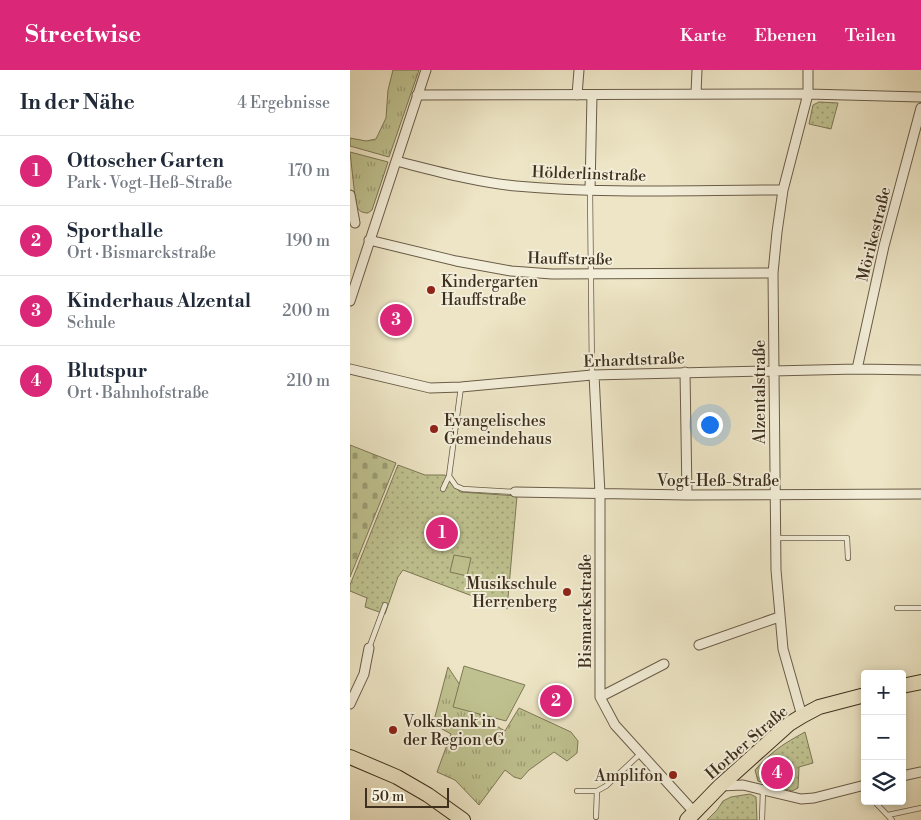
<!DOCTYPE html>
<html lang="de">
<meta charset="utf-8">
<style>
:root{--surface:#fff;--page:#f6f6f7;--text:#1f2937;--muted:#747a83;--line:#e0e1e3;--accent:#db2777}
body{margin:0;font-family:"Libre Bodoni",serif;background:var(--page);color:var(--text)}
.controls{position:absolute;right:15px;bottom:15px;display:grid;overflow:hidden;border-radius:5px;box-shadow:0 2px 8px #0003}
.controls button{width:45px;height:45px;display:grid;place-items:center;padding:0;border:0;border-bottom:1px solid var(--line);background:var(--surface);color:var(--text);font:25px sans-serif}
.scale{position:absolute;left:15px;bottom:12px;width:84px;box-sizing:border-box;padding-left:5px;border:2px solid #3e2f1e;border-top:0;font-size:14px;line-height:18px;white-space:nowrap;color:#3e2f1e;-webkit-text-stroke:4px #f3eed9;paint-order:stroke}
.you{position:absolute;left:359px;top:354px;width:18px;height:18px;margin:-12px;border:4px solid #fff;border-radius:50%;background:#1a73e8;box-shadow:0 0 0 8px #1a73e833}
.badge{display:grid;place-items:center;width:32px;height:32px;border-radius:50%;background:var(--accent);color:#fff;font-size:16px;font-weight:700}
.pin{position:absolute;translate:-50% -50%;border:2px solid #fff;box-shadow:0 1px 5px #0006}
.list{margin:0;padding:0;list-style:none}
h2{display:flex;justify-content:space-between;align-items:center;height:65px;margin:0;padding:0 20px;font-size:21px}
h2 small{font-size:16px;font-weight:400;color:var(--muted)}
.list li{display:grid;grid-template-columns:32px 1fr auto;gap:15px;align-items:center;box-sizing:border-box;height:70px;padding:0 20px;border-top:1px solid var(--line)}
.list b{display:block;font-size:19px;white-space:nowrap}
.list p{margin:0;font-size:16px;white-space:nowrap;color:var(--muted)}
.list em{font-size:16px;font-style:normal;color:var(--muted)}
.icon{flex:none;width:28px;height:28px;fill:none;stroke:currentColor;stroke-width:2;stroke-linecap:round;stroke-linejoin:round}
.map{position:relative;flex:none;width:571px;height:750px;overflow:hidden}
header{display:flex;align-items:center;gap:30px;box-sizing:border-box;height:70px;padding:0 25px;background:var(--accent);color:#fff}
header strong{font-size:24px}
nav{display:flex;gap:28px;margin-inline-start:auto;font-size:18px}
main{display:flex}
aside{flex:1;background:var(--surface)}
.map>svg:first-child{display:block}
.grass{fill:url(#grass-tufts);stroke:#7e7857}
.cemetery{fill:url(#cemetery-stones);stroke:#7e7857}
.park{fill:url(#park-dots);stroke:#7e7857}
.pitch{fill:#bfc290;stroke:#7e7857}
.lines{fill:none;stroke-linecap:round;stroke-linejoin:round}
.service-casing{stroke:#6a5c48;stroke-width:6}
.minor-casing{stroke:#6a5c48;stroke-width:11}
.primary-casing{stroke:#3e2f1e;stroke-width:16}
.service{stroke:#f3eed9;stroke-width:4.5}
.minor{stroke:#f3eed9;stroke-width:9}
.primary{stroke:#ede5c5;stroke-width:14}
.poi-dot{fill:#8f2418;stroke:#f3eed9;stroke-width:2}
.labels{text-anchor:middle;stroke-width:4;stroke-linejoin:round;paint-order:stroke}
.street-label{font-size:16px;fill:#3e2f1e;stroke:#f3eed9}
.poi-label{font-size:16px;fill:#3e2f1e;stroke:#f3eed9;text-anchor:start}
</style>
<header>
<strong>Streetwise</strong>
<nav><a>Karte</a><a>Ebenen</a><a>Teilen</a></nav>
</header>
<main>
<aside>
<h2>In der Nähe<small>4 Ergebnisse</small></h2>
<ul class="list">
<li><span class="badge">1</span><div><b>Ottoscher Garten</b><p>Park · Vogt-Heß-Straße</p></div><em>170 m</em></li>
<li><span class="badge">2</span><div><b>Sporthalle</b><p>Ort · Bismarckstraße</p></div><em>190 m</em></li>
<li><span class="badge">3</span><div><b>Kinderhaus Alzental</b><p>Schule</p></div><em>200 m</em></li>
<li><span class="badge">4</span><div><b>Blutspur</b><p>Ort · Bahnhofstraße</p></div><em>210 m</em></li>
</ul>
</aside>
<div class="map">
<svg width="571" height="750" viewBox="0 0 571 750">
<defs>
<pattern id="grass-tufts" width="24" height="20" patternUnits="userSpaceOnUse" patternTransform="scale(1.25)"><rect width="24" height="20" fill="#bfc290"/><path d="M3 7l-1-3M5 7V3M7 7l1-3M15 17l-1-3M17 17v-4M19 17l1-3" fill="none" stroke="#9d9e75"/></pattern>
<pattern id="cemetery-stones" width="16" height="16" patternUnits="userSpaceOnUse" patternTransform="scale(1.25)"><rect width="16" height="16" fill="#bfc290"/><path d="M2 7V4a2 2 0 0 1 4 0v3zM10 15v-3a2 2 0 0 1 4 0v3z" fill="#9d9e75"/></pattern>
<pattern id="park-dots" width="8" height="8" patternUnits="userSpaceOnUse" patternTransform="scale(1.25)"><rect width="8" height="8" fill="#bfc290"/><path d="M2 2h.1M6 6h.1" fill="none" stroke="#9d9e75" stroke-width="1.8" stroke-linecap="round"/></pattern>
</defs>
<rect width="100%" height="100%" fill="#ede5c5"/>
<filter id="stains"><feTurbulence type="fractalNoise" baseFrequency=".004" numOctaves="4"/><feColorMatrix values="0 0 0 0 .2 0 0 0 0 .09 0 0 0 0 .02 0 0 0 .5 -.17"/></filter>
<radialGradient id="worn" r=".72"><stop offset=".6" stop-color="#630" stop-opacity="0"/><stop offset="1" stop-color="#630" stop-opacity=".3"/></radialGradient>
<path class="grass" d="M43 0H69L39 87 0 76V68L16 71 26 69 36 48 38 20Z
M0 82 38 92 22 140 18 143C12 143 9 141 6 136Z
M98 597 131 647 155 661 169 638 221 662 228 671 227 683 217 691 204 682 179 700 171 709 164 707 155 700 129 735 105 710 87 702 101 664 83 654Z"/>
<path class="cemetery" d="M0 375 46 393 0 507Z"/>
<path class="park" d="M469 32 488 33 481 59 459 54 463 35Z
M48 395 75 405H95L110 422 167 426 157 539 53 500 48 507 35 544 15 537 17 528 0 521V515Z
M455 662 463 693 449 697 448 718 442 721 408 711 405 700C422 681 433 674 455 662Z
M400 724 406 727 407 750H357L367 740 373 731 381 727Z"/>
<path class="pitch" d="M104 485 121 488 117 506 100 502Z
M114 596 175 615 156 651 103 637Z"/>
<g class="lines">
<defs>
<path id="service" d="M240 120 242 305
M99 406 111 317
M93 419 99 406 106 416 113 419 165 422
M426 468H497L498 488
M547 538H571
M19 578 35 535
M227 721H247L256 716 290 684
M524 731 542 750
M538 745 571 738
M246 747 247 721
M412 750 413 720"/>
<path id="minor" d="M346 24 347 0
M67 25 458 24 571 27
M227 25 229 0
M46 91C86 101 125 112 166 116 254 124 344 120 433 120
M240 120 242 25
M0 125 5 153
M19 170 106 191 161 201 202 204 423 203
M0 231 76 0
M0 299 80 318 111 317 242 305 507 299 571 300
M507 299 534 176 571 38
M335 302 337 425
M244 305 250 424V627L265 655 345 743
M165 422 337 425 571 424
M349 575 429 547
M250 627 314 594
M0 634 14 604 19 578
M452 646 433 579 426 500 423 203 427 162 433 120 458 24V0
M552 706 571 702
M370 716 393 715 451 729 464 728 515 715"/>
<path id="primary" d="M552 616 571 612
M0 687 47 707 78 725 113 750
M337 750 370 716 439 654 452 646 469 637 515 625"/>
</defs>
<use href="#service" class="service-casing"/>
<use href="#minor" class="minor-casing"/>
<use href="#primary" class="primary-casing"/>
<use href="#service" class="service"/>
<use href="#minor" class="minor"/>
<use href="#primary" class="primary"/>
</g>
<g class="poi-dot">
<circle cx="81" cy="220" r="5"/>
<circle cx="84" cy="359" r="5"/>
<circle cx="217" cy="522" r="5"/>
<circle cx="43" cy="660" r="5"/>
<circle cx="323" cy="705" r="5"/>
</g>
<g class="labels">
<g class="street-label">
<text transform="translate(239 103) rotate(2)" y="6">Hölderlinstraße</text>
<text transform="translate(523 164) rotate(-76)" y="6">Mörikestraße</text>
<text transform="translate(220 188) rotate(1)" y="6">Hauffstraße</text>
<text transform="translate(284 289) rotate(-2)" y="6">Erhardtstraße</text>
<text transform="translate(409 322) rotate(-90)" y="6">Alzentalstraße</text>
<text x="368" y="416">Vogt-Heß-Straße</text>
<text transform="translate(235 541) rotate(-90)" y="6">Bismarckstraße</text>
<text transform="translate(396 672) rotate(-41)" y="6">Horber Straße</text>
</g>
<g class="poi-label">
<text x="91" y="217">Kindergarten<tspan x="91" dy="18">Hauffstraße</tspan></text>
<text x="94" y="356">Evangelisches<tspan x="94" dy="18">Gemeindehaus</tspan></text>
<text x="207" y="519" text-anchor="end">Musikschule<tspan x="207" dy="18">Herrenberg</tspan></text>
<text x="53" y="657">Volksbank in<tspan x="53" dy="18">der Region eG</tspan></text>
<text x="313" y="711" text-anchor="end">Amplifon</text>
</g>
</g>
<rect width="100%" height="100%" filter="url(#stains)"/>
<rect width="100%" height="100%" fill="url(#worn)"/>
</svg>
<div class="controls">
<button>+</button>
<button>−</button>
<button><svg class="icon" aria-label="layers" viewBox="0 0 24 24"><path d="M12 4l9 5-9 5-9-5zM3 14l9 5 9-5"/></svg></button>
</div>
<div class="scale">50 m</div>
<div class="you"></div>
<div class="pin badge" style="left:92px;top:463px">1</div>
<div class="pin badge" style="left:206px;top:631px">2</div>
<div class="pin badge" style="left:46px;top:250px">3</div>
<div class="pin badge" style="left:427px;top:703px">4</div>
</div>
</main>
